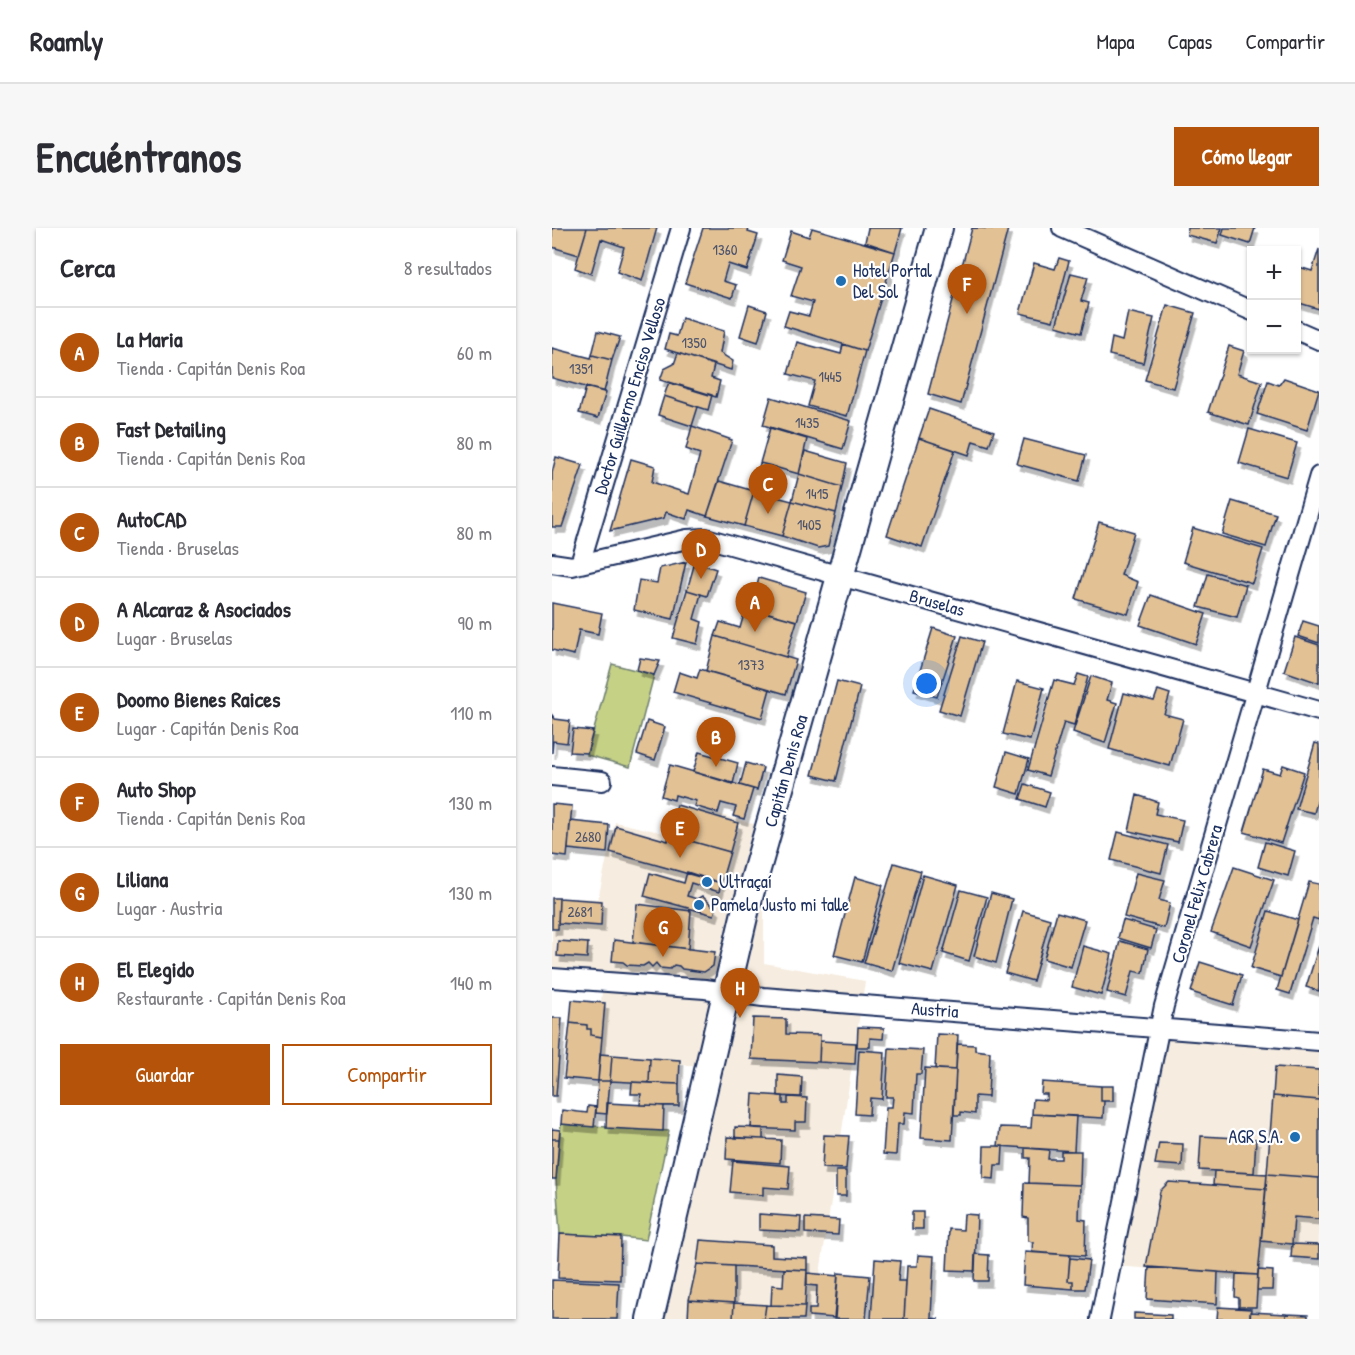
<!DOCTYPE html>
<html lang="es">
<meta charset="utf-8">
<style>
:root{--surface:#fff;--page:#f7f7f7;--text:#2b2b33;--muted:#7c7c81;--line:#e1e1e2;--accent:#b45309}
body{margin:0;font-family:"Patrick Hand",sans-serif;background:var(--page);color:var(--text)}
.controls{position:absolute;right:18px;top:18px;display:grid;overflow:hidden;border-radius:0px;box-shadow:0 2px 4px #0004}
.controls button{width:54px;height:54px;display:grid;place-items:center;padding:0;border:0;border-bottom:2px solid var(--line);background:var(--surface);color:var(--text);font:30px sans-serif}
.you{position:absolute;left:375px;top:456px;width:21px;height:21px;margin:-15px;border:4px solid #fff;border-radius:50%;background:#1a73e8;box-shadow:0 0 0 9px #1a73e833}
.badge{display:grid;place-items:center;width:39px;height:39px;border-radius:50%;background:var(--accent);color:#fff;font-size:20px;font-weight:700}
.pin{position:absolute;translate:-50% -50px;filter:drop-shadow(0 2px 3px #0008)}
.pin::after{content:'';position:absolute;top:32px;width:21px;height:18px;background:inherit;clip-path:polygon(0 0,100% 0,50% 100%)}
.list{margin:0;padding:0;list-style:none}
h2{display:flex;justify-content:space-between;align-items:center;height:78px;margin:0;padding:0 24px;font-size:26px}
h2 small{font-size:20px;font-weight:400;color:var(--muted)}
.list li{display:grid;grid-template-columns:39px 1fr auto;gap:18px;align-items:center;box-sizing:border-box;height:90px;padding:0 24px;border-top:2px solid var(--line)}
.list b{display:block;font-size:22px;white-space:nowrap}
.list p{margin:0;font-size:20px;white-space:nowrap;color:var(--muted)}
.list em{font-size:20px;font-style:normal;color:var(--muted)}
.actions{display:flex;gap:12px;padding:18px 24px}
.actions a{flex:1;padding:14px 0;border:2px solid var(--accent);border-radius:0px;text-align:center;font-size:21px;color:var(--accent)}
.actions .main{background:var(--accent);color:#fff}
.map{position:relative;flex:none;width:767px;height:1091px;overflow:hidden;border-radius:0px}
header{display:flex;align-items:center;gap:36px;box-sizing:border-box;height:84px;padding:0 30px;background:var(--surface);border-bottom:2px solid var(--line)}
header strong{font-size:28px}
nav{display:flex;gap:33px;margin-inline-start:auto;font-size:21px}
.intro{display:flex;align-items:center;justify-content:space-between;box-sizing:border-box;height:144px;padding:0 36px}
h1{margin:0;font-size:42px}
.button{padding:15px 27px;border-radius:0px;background:var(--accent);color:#fff;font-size:21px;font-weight:700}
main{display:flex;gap:36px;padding:0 36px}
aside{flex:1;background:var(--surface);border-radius:0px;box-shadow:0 2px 4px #0004}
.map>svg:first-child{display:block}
.built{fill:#f6ecdf}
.green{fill:#c5d185;stroke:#708072;stroke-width:1.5}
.building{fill:#e2c195;stroke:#1b2f5e;stroke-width:1.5;filter:url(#shadow)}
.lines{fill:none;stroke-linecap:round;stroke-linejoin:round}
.minor-casing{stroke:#1b2f5e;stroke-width:22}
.secondary-casing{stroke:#1b2f5e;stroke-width:30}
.minor{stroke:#fff;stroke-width:18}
.secondary{stroke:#fff;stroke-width:26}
.poi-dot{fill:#1f6fb2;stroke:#fff;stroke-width:2}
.labels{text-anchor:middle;stroke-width:4.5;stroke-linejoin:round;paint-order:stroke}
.number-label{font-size:15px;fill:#4d546c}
.poi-label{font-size:18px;fill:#1b2f5e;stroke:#fff;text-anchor:start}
.street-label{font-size:18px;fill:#1b2f5e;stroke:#fff}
</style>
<header>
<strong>Roamly</strong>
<nav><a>Mapa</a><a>Capas</a><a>Compartir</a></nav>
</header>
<div class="intro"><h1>Encuéntranos</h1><a class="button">Cómo llegar</a></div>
<main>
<aside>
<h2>Cerca<small>8 resultados</small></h2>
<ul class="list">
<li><span class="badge">A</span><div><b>La Maria</b><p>Tienda · Capitán Denis Roa</p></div><em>60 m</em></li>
<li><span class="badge">B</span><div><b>Fast Detailing</b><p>Tienda · Capitán Denis Roa</p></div><em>80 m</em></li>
<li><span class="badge">C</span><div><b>AutoCAD</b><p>Tienda · Bruselas</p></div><em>80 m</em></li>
<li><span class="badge">D</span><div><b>A Alcaraz &amp; Asociados</b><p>Lugar · Bruselas</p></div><em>90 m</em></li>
<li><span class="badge">E</span><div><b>Doomo Bienes Raices</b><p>Lugar · Capitán Denis Roa</p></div><em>110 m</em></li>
<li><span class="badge">F</span><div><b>Auto Shop</b><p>Tienda · Capitán Denis Roa</p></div><em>130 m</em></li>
<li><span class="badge">G</span><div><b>Liliana</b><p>Lugar · Austria</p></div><em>130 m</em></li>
<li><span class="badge">H</span><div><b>El Elegido</b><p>Restaurante · Capitán Denis Roa</p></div><em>140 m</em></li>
</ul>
<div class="actions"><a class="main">Guardar</a><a>Compartir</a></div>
</aside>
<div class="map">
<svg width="767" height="1091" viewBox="0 0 767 1091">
<defs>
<filter id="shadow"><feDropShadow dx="3.5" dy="6" stdDeviation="0" flood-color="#0004"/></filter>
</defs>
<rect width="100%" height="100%" fill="#fff"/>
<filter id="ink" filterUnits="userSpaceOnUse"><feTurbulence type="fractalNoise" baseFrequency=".0167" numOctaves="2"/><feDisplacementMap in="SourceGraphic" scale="12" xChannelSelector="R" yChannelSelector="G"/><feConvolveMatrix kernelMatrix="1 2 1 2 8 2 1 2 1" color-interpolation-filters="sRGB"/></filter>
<g filter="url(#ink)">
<path class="built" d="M148 581 212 599V735L313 753 261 1091H93L149 838 43 829 50 764 0 759V669L46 671 63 594 112 605Z
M612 807 767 820V1023L712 1019 708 1050 565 1038Z"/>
<path class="green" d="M60 436 102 447 78 539 35 527Z
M9 896 117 903 94 1012 69 1009 8 1006 4 951Z"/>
<path class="building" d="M0 0H35L27 27 0 19Z
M35 0H105L90 53 65 44 72 19 49 11 39 46 23 40Z
M151 0H197L196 4 206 7 195 42 176 36 171 53 184 57 180 70 133 55Z
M260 0 343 24 313 123 232 98 237 83 257 88 261 74 239 68 249 38 230 32 239 3 257 9Z
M316 0H350L343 24 313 14Z
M420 0 456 1 409 176 376 166Z
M636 0H670L665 15 635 7Z
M672 0H703L698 16 670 7Z
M767 21V81L744 74V38L760 43Z
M507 30 517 33 501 93 468 85 482 35 503 41Z
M519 45 536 49 529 73 537 75 529 105 504 98Z
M197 77 215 83 206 114 188 108Z
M615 77 643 85 621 160 593 152Z
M576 84 602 90 591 135 557 127 560 110 570 113Z
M130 90 172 103 168 125 181 133 179 142 113 121 117 106 125 108Z
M46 103 68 109 60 132 40 127Z
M245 114 289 126 291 116 313 123 295 188 256 178 263 153 236 146Z
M677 118 692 123 685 146 710 154 697 197 656 184Z
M0 120 39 130 40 127 60 132 52 164 0 150Z
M126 125 162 137 159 150 168 153 164 169 108 152 112 141 122 136Z
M732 150 767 162 755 202 705 186 716 153 727 157Z
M117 154 160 167 156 182 112 168Z
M34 159 54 164 46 190 27 185Z
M112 168 146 179 140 198 106 187Z
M219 169 299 193 291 221 211 197Z
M377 181 442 203 437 218 421 213 417 227 367 210Z
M140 198 180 212 155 288 137 282 134 291 114 284 112 290 58 303 79 231 103 238 100 254 137 266 148 226 134 221Z
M218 200 255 211 247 246 208 235Z
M697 201 745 215 735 249 687 235Z
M367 210 403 222 370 319 335 307Z
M472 211 534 227 527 253 465 236Z
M253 223 295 235 290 259 247 246Z
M4 229 31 237 10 299H0V245Z
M208 235 224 239 218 267 202 263Z
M247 246 290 259 284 285 240 273Z
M167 253 202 263 192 298 155 288Z
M202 263 240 273 230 308 192 298Z
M240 273 284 285 276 318 266 320 230 308Z
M680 273 724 286 714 319 670 306Z
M547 294 582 304 569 347 586 354 576 386 524 371Z
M641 300 711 321 700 355 631 334Z
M134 334 121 391 82 382 87 352 105 355 108 340Z
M143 334 164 341 155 368 135 362Z
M656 346 694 357 685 389 646 379Z
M207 350 254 364 245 393 199 380Z
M135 362 149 366 142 391 150 394 145 416 121 410Z
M599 367 654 386 644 416 588 397Z
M0 375 50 385 46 406 27 402 22 427 0 422Z
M194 379 245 393 234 429 163 408 168 394 188 400Z
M751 393 767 398V415L746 408Z
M381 400 405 408 385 469 362 462Z
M163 408 244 432 234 466 154 443Z
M410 408 430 414 408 488 387 482Z
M743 409 767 417V455L732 443Z
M88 430 108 433 102 447 85 442Z
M148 441 218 461 210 490 121 464 127 444 145 450Z
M526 446 536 449 522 497 512 494 496 548 476 542 502 452 522 457Z
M539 448 560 455 555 472 565 475 553 515 521 504Z
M285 453 308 459 284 553 260 547Z
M465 453 492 460 478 512 451 506Z
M606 462 618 466 612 486 631 491 618 538 557 521 572 465 602 473Z
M0 487 3 491 18 493 15 515 1 513 0 525Z
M95 493 113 499 103 532 85 526Z
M21 501 41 503 35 525 18 524Z
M763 515 767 516V567L762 585 744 581Z
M147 524 186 535 181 556 141 544Z
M454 524 477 531 467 566 444 559Z
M194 535 211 540 205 562 188 557Z
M118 537 201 561 192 591 181 588 184 579 169 575 166 585 142 578 144 573 123 567 122 572 109 568Z
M731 537 752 544 729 615 692 604 711 541 728 546Z
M473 556 498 564 493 579 468 571Z
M585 567 606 574 603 586 631 592 626 614 577 603Z
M0 576 20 578 15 629 0 627Z
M125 577 186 595 178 624 117 607Z
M18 593 57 597 55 625 16 621Z
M64 598 116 613 117 607 178 624 169 655 58 624Z
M566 604 616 617 609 645 559 632Z
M713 614 743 623 736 648 706 639Z
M342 635 369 643 340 743 312 735Z
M682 639 722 652 699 718 659 704Z
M135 644 169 655 167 664 139 655 135 668 145 671 150 668 164 681 162 687 92 668 98 645 132 655Z
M584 645 613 652 607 672 618 675 612 700 572 689Z
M371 647 406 657 381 744 347 735Z
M303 649 331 657 310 734 282 727Z
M757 654 767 656V692L761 690 738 766 725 762Z
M409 662 435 669 417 733 391 725Z
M439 665 460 671 444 735 422 728Z
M0 670H7L6 701H0Z
M7 670 50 673 49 698 6 695Z
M85 676 139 683 136 721 81 714Z
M471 683 498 691 481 753 453 745Z
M716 683 746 692 729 749 699 740Z
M505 684 533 692 519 739 492 731Z
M571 692 604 702 599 720 566 710Z
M62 712 163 724 161 738 152 744 130 741 127 738 122 737 118 741 108 740 104 735 100 739 96 735 91 738 75 737 71 734 60 733Z
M6 713 36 715 35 730 5 728Z
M568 713 596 721 591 745 581 743 574 769 555 764Z
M531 718 560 726 549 767 520 759Z
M767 718V763L754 759Z
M648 734 690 747 681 777 639 764Z
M20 772 53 775 50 809 39 807V801H35V797L18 795Z
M0 790H10L4 868H0Z
M201 790 234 791V806L268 807 267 834 199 831Z
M18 795 35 797V801H39V807L50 809 46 853 12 850Z
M306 799 332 800 331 811 318 810V819H305Z
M385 806 406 807 404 842 383 841Z
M268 813 304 815 303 836 267 834Z
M405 816 423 817V822L438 824 436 869 423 868V886L409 884V887H402Z
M337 820 371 822 369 846H364L362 885 353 884 352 896H346L344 927 331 926 334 879H340L341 869H334Z
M307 822 333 824 330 871 318 870 317 887 303 886Z
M48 826 60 827 58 853H46Z
M60 827 98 830 97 855 58 853Z
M98 830 128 832 127 856 97 855Z
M723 839 767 842V872L721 868Z
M373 840 404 842 400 912 369 910Z
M226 847 250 849 249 869 226 868Z
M46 853H58L55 886 44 885Z
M80 854 127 856V878L88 877 89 866H79Z
M490 854 549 858V873H552L551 890 480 886 481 871 495 872V866H489Z
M549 858H561V873H549Z
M201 866 231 868V876H236V869L255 870 254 894H243V902L199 900Z
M721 868 767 872V950L715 946Z
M55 875 112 878 111 903 54 900Z
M36 878 44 879 42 899 9 896 10 882 35 885Z
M480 886 524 888 522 923 446 918 448 899 479 900Z
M183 899 211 900V911L183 910Z
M0 901 8 902 7 911H0Z
M272 907 297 908 294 941 270 940Z
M649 908 704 911 702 945 647 942Z
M175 909 229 912 228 935 174 931Z
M0 911H7L4 951H0Z
M607 915 631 916 630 938 603 936Z
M432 918H451L450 937H443L442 951 431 950Z
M473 920 497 922 496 931H509V923H529L528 957 477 955 478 930H473Z
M181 933 238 938 236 961 211 959V967L178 964Z
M284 943H294V968H284Z
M662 943 715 946 714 961 661 957Z
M715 946 767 950V991L742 989 740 1016 709 1013Z
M617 954 714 961 706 1047 594 1039 608 963Z
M472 955 528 957 527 991 534 992 533 1028 480 1024 481 1014 476 1013V990L471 989Z
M360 984H371V1001H360Z
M207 986 249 989 248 1004 207 1002Z
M412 986 425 987 423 1043 395 1042 397 1001 411 1002Z
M253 990 287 992 286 1007 253 1005Z
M8 1006 69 1009 68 1052 6 1050Z
M148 1012 220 1017V1028L255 1030V1042L145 1036Z
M740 1016 767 1017V1031L739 1029Z
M473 1024 518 1027 516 1053H521V1061L471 1057Z
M423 1026 437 1027 436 1053H422Z
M366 1027 382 1028 379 1090 387 1091H352L355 1038H365Z
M518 1030 537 1032 533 1061H521V1053H516Z
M323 1031 348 1033 346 1053H354L352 1091H319Z
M145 1036 182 1038V1075L137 1072Z
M597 1039 666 1044 665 1076 595 1071Z
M232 1041 255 1042 253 1078 219 1077 220 1057 231 1058Z
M706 1042 721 1043 720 1062H705Z
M255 1045 286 1048 283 1090 257 1088V1081H264L265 1058 255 1057Z
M286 1045 318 1048 314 1091H282Z
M684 1046 706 1047 704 1079H687V1070L683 1069Z
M0 1052 67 1055 65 1091H0Z
M137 1072 182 1075 181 1091H136Z
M182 1075 214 1077 212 1091H181Z
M214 1077 253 1078 252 1091H212Z
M666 1079 699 1081 698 1091H665Z
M698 1084 734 1086V1091H698Z
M582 1085 619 1087V1091H582Z
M734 1086 756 1087V1091H734Z"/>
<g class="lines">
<defs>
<path id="minor" d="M510 0 700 83
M744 102 767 112
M0 335 20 338 28 336 135 311 154 310 767 483
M28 336 129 0
M0 548 50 553
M0 750 153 761 211 769 767 813
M548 1091 612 778 767 248"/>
<path id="secondary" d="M98 1091 194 680 387 0"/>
</defs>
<use href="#minor" class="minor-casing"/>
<use href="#secondary" class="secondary-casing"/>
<use href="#minor" class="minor"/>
<use href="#secondary" class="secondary"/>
</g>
</g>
<g class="poi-dot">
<circle cx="289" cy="53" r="6"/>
<circle cx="155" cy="654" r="6"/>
<circle cx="147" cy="677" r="6"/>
<circle cx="743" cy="909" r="6"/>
</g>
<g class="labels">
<g class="number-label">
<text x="173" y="27">1360</text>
<text x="142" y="120">1350</text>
<text x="29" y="146">1351</text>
<text x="278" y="154">1445</text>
<text x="255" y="200">1435</text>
<text x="265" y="271">1415</text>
<text x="257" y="302">1405</text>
<text x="199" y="442">1373</text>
<text x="36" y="614">2680</text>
<text x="28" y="689">2681</text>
</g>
<g class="poi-label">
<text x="301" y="49">Hotel Portal<tspan x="301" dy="21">Del Sol</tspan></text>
<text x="167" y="660">Ultraçaí</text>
<text x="159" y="683">Pamela Justo mi talle</text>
<text x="731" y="915" text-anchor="end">AGR S.A.</text>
</g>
<g class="street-label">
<text transform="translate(78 168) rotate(-73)" y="6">Doctor Guillermo Enciso Velloso</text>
<text transform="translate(385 375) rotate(16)" y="6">Bruselas</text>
<text transform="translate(234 543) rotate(-74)" y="6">Capitán Denis Roa</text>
<text transform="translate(645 666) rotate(-74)" y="6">Coronel Felix Cabrera</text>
<text transform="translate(383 782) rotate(4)" y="6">Austria</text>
</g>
</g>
</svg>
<div class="controls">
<button>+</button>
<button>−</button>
</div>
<div class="you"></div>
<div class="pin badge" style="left:203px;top:404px">A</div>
<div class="pin badge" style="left:164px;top:539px">B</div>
<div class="pin badge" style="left:216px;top:286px">C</div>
<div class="pin badge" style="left:149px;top:351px">D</div>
<div class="pin badge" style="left:128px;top:630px">E</div>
<div class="pin badge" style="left:415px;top:86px">F</div>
<div class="pin badge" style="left:111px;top:729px">G</div>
<div class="pin badge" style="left:188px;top:790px">H</div>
</div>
</main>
